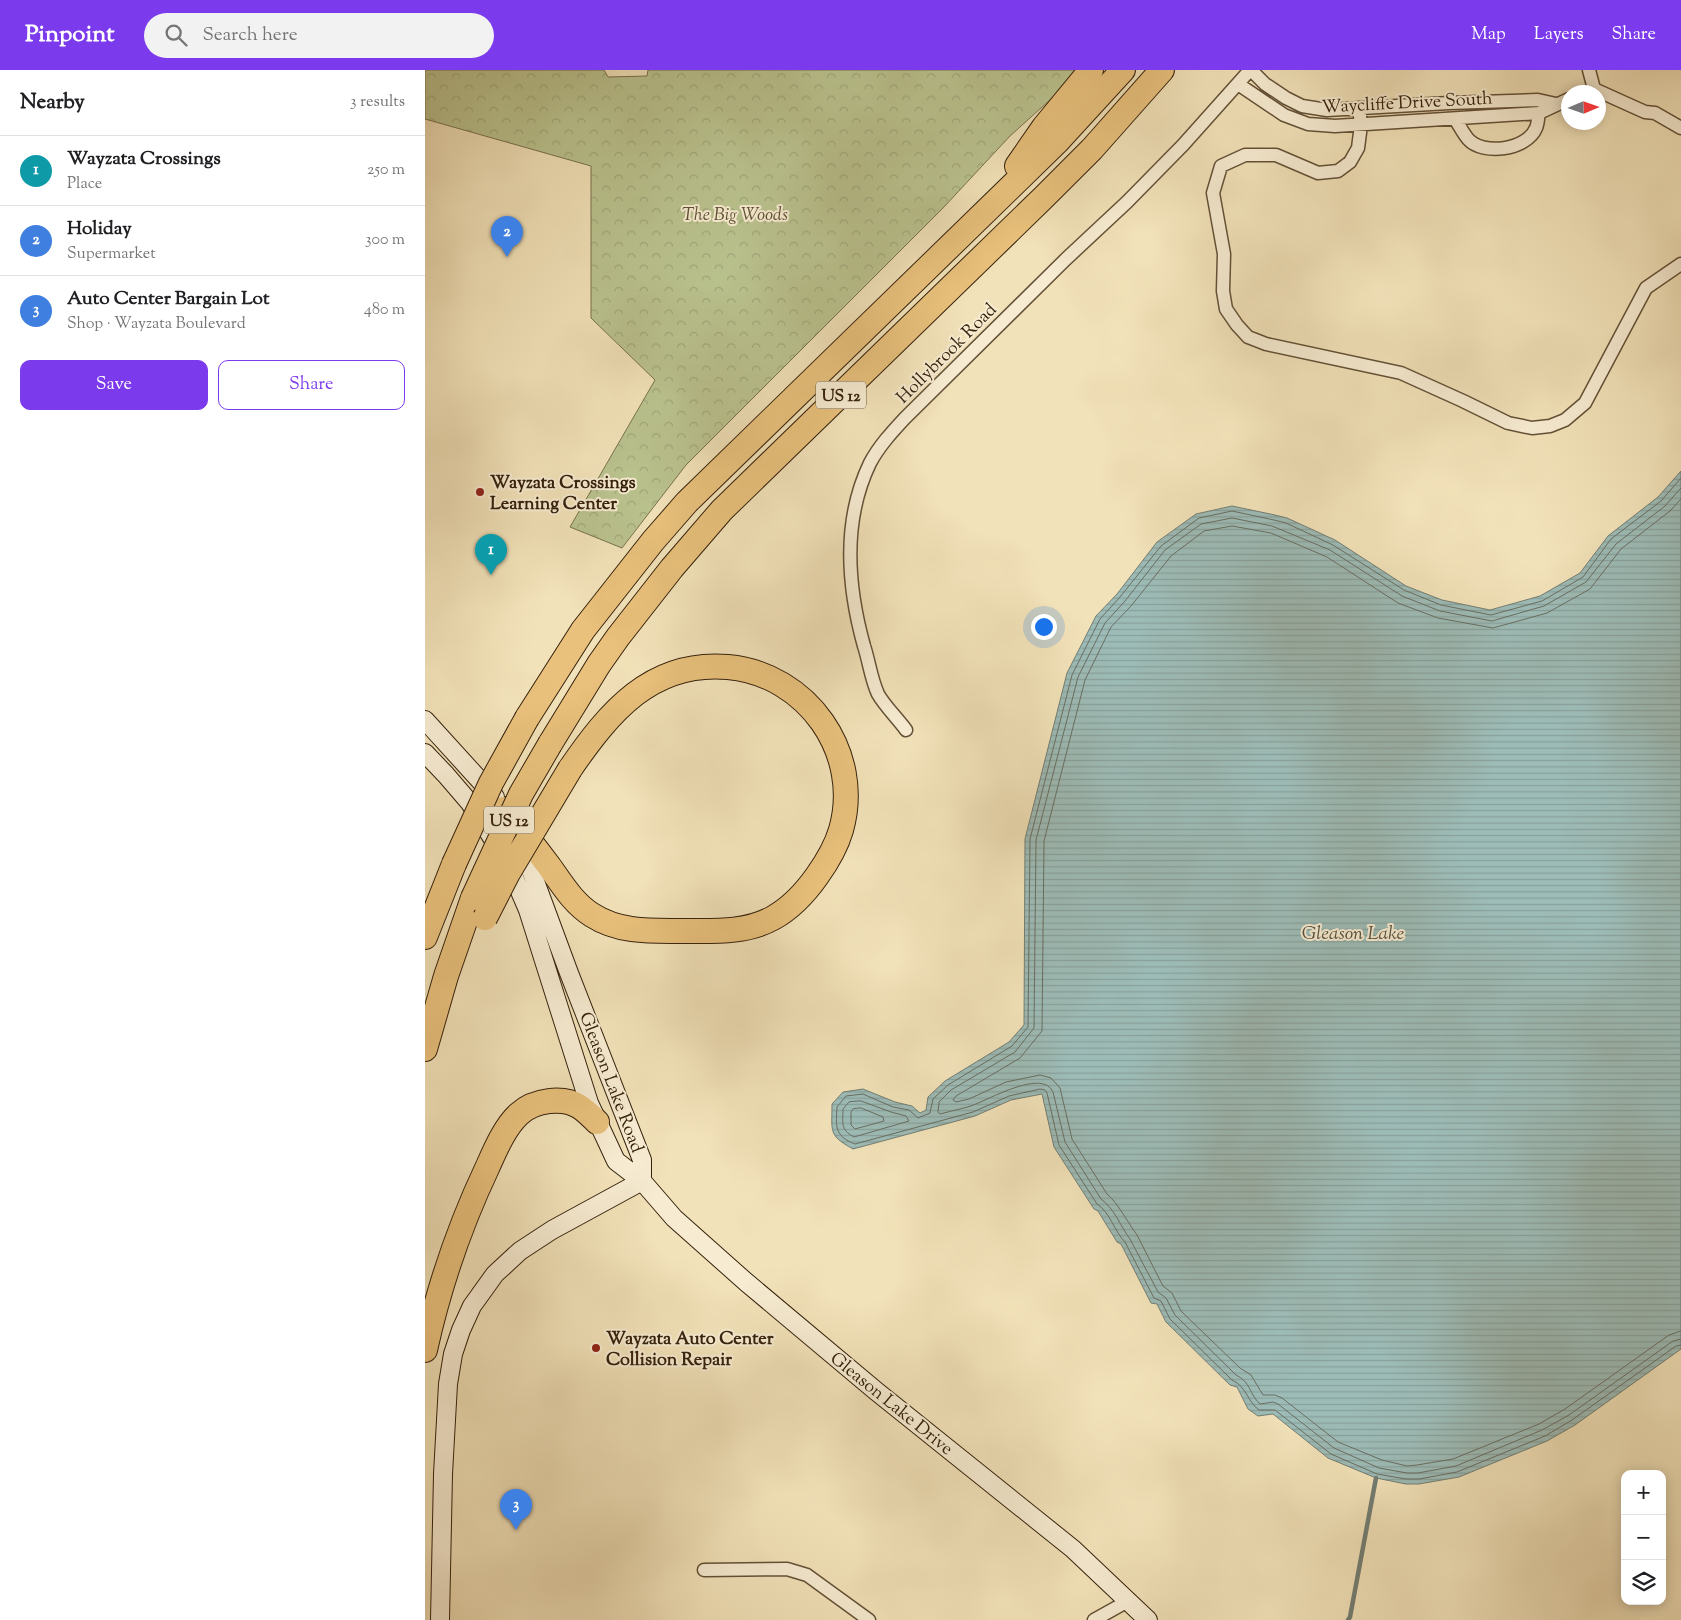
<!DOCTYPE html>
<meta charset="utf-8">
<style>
:root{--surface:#fff;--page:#f2f2f2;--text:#202124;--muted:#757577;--line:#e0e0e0;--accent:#7c3aed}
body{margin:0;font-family:"Sorts Mill Goudy",serif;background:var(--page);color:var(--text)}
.controls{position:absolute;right:15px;bottom:15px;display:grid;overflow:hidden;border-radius:10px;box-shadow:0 2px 12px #0003}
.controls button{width:45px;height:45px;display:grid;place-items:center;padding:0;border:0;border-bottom:1px solid var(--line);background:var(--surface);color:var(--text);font:25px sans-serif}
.compass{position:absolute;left:1136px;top:15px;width:45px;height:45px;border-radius:50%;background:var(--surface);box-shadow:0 2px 12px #0003;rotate:88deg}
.you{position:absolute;left:618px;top:556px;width:18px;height:18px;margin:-12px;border:4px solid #fff;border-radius:50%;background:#1a73e8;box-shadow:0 0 0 8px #1a73e833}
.badge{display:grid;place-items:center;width:32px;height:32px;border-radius:50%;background:var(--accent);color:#fff;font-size:16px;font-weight:700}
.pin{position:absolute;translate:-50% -41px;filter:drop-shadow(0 1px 2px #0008)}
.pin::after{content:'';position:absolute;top:26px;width:18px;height:15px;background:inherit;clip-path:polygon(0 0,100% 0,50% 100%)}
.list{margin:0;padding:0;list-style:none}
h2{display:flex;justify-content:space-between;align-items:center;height:65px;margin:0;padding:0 20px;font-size:21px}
h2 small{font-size:16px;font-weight:400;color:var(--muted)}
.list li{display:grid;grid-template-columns:32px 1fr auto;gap:15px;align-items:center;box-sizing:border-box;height:70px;padding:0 20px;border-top:1px solid var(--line)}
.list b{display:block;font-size:19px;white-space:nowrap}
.list p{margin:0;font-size:16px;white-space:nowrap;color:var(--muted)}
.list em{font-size:16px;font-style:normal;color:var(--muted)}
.actions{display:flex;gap:10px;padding:15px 20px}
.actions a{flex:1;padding:11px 0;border:1px solid var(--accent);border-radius:10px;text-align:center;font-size:18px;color:var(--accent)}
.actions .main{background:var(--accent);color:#fff}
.icon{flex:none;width:28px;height:28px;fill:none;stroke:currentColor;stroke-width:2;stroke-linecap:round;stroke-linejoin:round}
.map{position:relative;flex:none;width:1256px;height:1550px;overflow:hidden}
header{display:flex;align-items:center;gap:30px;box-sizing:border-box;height:70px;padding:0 25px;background:var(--accent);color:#fff}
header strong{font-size:24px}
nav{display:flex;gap:28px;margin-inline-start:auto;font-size:18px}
.search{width:350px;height:45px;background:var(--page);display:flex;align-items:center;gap:12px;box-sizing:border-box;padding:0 18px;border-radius:28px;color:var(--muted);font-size:19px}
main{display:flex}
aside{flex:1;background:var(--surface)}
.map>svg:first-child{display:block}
.forest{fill:url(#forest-crowns);stroke:#78724e}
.water{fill:url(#water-rules);stroke:#737e73}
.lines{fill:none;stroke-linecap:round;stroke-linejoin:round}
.shore{stroke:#696e62;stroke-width:1}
.stream{stroke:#737e73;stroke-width:4.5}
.street-casing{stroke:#645137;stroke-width:15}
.secondary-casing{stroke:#35210c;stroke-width:20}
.highway-casing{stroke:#35210c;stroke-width:26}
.street{stroke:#f7ecd2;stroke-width:12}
.secondary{stroke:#f7ecd2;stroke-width:18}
.highway{stroke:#e9c17c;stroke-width:24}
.highway-bridge-casing{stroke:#35210c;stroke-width:26;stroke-linecap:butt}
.highway-bridge{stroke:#e9c17c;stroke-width:24}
.poi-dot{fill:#8f2418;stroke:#f7ecd2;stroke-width:2}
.labels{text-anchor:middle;stroke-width:4;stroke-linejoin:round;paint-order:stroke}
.shield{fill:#f7ecd2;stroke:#6f5e47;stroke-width:1}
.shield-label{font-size:16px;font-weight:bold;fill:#35210c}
.street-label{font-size:18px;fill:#35210c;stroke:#f7ecd2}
.park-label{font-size:18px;font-style:italic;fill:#5d5233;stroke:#f7ecd2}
.poi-label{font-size:18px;font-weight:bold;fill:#35210c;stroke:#f7ecd2;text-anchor:start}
.water-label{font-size:19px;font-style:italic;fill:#54503f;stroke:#f7ecd2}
</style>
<header>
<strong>Pinpoint</strong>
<div class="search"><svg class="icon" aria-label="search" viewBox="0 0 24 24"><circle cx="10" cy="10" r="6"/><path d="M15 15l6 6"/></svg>Search here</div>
<nav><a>Map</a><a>Layers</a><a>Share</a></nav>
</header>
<main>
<aside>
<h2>Nearby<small>3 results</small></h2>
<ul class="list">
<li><span class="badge" style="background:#0f9aa8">1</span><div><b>Wayzata Crossings</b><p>Place</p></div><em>250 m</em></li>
<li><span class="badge" style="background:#3f7fe0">2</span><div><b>Holiday</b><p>Supermarket</p></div><em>300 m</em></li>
<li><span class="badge" style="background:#3f7fe0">3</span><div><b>Auto Center Bargain Lot</b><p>Shop · Wayzata Boulevard</p></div><em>480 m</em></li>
</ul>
<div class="actions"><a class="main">Save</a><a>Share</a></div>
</aside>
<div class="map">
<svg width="1256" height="1550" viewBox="0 0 1256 1550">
<defs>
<pattern id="forest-crowns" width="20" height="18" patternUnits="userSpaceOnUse" patternTransform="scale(1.25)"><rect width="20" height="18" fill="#bac38f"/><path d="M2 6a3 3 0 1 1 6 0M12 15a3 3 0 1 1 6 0" fill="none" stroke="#a0a77a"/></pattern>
<pattern id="water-rules" width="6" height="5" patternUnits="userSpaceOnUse" patternTransform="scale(1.25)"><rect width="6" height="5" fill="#9dbcb7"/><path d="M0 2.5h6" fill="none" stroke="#88a19c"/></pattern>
</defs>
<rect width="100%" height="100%" fill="#f2e2b9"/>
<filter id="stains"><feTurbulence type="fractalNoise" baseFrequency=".004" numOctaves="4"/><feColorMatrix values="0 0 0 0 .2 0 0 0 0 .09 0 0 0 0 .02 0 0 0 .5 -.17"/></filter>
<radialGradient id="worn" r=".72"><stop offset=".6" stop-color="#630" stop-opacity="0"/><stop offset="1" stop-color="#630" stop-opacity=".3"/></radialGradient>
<path class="forest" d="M0 0H179L183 7 222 6 223 0H654L636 20 585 66 518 138 261 395 197 478 145 457 230 310 166 248V96L0 49Z"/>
<path class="water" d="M1256 401V1279L1150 1355 1122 1371 1034 1407 994 1414H981L951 1408 903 1388 848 1344 833 1346 823 1339 812 1317 805 1315 741 1252 732 1234 726 1233 696 1174 692 1172 673 1141 669 1139 629 1077 617 1024 586 1030 550 1046 428 1079C403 1065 407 1062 407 1034L418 1022 438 1019 470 1032 487 1036 495 1043 501 1040 503 1027 520 1011 584 972 599 955 600 769 642 603 671 546 692 524 732 472 771 444 807 436 850 445 862 448 910 470 981 516 1017 530 1065 540 1115 526 1155 503 1183 466 1233 427Z"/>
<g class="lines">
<path class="shore" d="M1256 408 1236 431 1186 469 1158 507 1117 531 1066 545 1016 535 979 520 908 475 861 453 849 450 807 441 774 448 736 476 695 527 675 549 647 605 605 769 603 957 587 976 523 1015 508 1029 505 1043 493 1048 484 1040 468 1037 438 1024 421 1026 412 1037C411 1056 409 1066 430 1074L548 1042 584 1026 615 1019 620 1020 622 1023 634 1075 672 1134C685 1142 689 1161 700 1172L729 1228 736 1231 745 1249 807 1310C822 1317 822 1331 834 1340H850L906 1384 952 1404 981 1409H994L1032 1402 1120 1366 1147 1350 1251 1276 1256 1275
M1256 418 1240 436 1191 474 1161 512 1119 536 1067 551 1015 541 977 526 905 480 847 456 807 448 776 454 740 480 700 531 680 553 653 607 611 770 609 958 590 982 526 1020 514 1032 513 1042 515 1044C526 1041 536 1039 546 1036 563 1030 618 998 628 1022L640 1072 676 1129C689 1138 696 1157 705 1169L733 1222 741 1228 750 1245 811 1305C826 1312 824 1324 835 1334L848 1332 853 1334 909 1378 954 1398 982 1403H993L1031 1396 1117 1360 1144 1345 1248 1271 1256 1269
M1256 429 1245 441 1196 479 1165 519 1122 543 1068 558 1013 548 973 533 902 487 846 463 807 456 779 461 746 486 706 536 686 557 660 610 619 771 617 961 595 988 531 1026 528 1030 531 1032 544 1029 581 1012 615 1005 626 1008 635 1018 647 1069 682 1124C693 1133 703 1153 712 1165L738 1216 747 1223 756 1241 815 1298 826 1305 838 1325H850L857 1328 913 1372 957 1390 982 1396 992 1395 1028 1389 1114 1354 1140 1339 1244 1265 1256 1261
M436 1031 466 1042 481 1046 484 1051 429 1067C415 1059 418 1054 418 1039L424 1032Z
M436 1038 458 1047 459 1051 430 1059 426 1055V1042L428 1039Z"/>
<path class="stream" d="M923 1550 925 1547 951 1408"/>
<defs>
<path id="street" d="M826 0 840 14 861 28 877 36 902 40 1024 33 1113 30 1131 34
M1164 0 1169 19
M813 14 859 45 883 54 910 56 1114 43 1144 29
M1169 19 1220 42 1230 43 1256 58
M934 38 936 55 933 78 925 92 913 101 893 103 851 85H820L796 96 788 123 799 184 798 221 801 239 812 255 823 267 841 274 976 303 1038 331 1083 353 1107 358 1125 356 1140 350 1160 333 1221 218 1256 194
M1030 49C1034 55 1038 63 1043 69 1058 86 1102 80 1111 58 1113 54 1113 47 1114 43
M481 660C473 649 459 635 453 624 446 609 444 591 439 576 422 515 417 451 445 393 454 376 467 362 480 348L641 189 702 132 758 75 825 0
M279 1500 362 1499 382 1505 444 1550
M669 1550 703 1531"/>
<path id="secondary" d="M0 650 70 727
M0 683 21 705 45 733 82 791 103 840 164 1033 191 1091 217 1111 249 1148 321 1212 451 1321 648 1479 723 1550
M94 772 107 803 144 903 217 1090V1111
M15 1550 18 1404 23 1314 28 1284 36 1260 47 1236 70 1204 95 1181 127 1160 217 1111"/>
<path id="highway" d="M592 96 619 57 666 0
M102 648 158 560 228 471 262 432 632 72 698 0
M125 674 174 594 193 567 247 498 297 440 619 127 667 79 737 0
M78 739C94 757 109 776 124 796 137 814 148 833 167 845 195 863 227 861 259 861 289 861 321 863 348 848 366 838 380 823 392 806 402 792 411 777 416 760 438 683 382 604 303 597 227 590 184 642 145 699
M0 867 29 794
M0 979 21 906 48 828
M0 1280C14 1216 35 1155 63 1096 71 1078 80 1057 94 1044 109 1030 138 1026 155 1037 161 1041 167 1047 172 1052"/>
</defs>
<use href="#street" class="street-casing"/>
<use href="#secondary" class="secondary-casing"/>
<use href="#highway" class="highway-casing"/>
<use href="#street" class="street"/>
<use href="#secondary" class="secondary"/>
<use href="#highway" class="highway"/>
<defs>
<path id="highway-bridge" d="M29 794 66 713 102 648
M48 828 96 724 125 674
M60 848 83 803 145 699"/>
</defs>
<use href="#highway-bridge" class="highway-bridge-casing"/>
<use href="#highway-bridge" class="highway-bridge"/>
</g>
<g class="poi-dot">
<circle cx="55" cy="422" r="5"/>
<circle cx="171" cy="1278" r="5"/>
</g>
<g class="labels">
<g class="shield">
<rect x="391" y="311.5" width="50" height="27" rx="4"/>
<rect x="59" y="736.5" width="50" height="27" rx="4"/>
</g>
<g class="shield-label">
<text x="416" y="331">US 12</text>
<text x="84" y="756">US 12</text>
</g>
<g class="street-label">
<text transform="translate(982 32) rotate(-3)" y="6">Waycliffe Drive South</text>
<text transform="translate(521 283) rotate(-45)" y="6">Hollybrook Road</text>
<text transform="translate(187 1012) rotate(69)" y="6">Gleason Lake Road</text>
<text transform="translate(467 1333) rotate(39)" y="6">Gleason Lake Drive</text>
</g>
<g class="park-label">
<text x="310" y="150">The Big Woods</text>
</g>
<g class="poi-label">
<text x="65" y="418">Wayzata Crossings<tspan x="65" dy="21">Learning Center</tspan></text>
<text x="181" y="1274">Wayzata Auto Center<tspan x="181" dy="21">Collision Repair</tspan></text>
</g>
<g class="water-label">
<text x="928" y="869">Gleason Lake</text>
</g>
</g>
<rect width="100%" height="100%" filter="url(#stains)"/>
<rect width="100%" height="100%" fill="url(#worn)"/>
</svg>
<div class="controls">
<button>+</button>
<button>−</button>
<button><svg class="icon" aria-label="layers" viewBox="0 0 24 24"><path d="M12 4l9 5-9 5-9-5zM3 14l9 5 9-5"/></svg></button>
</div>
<svg class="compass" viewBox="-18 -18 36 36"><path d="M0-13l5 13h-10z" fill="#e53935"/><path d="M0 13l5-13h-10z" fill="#757577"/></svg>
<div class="you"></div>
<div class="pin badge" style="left:66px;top:505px;background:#0f9aa8">1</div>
<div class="pin badge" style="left:82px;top:187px;background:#3f7fe0">2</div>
<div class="pin badge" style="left:91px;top:1460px;background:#3f7fe0">3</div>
</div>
</main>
